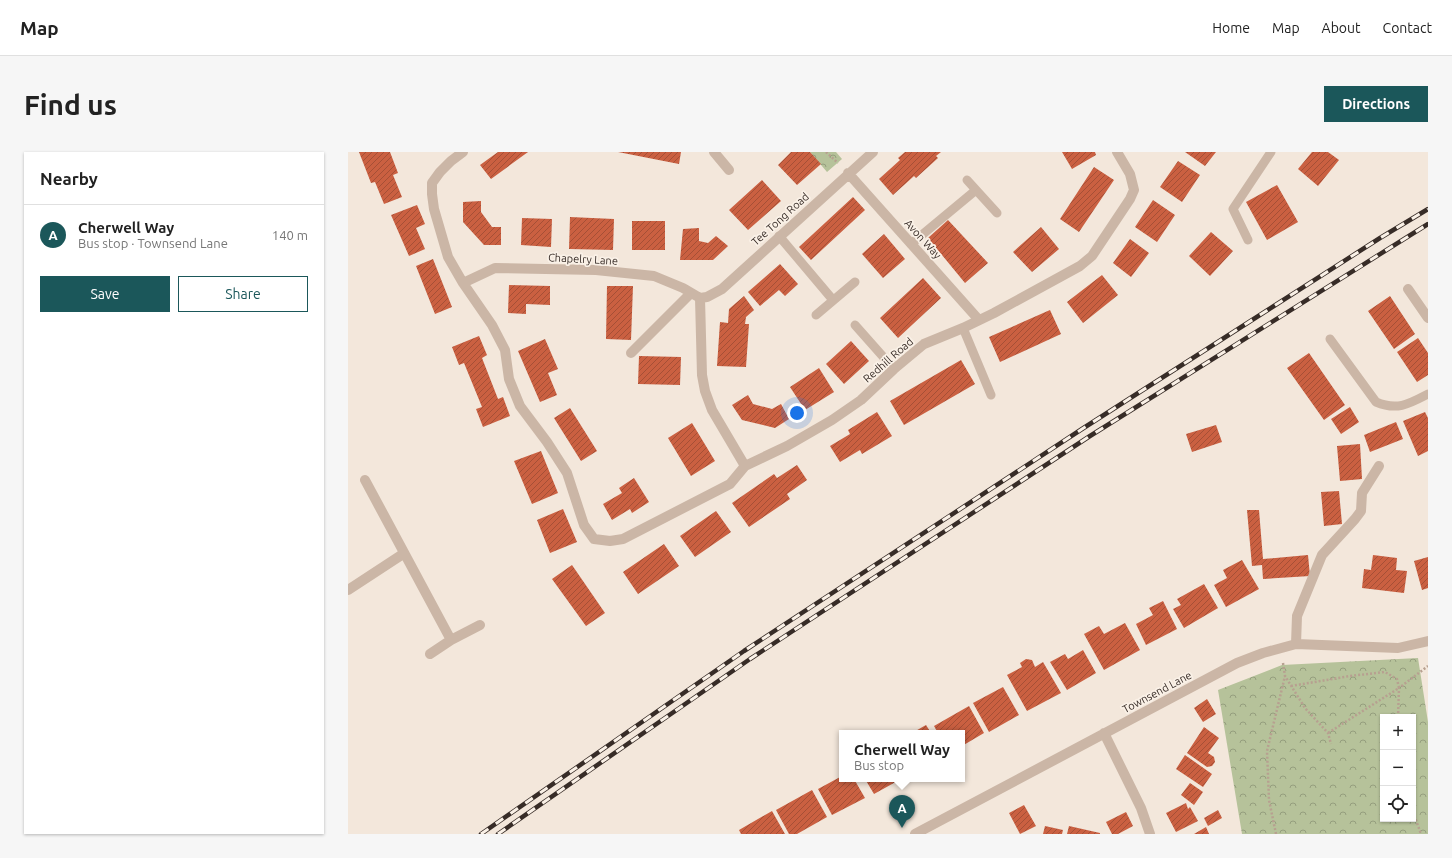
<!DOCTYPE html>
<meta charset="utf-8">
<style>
:root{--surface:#fff;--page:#f6f6f6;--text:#222;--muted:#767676;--line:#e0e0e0;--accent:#1b575a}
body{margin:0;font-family:Ubuntu,sans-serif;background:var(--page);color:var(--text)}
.controls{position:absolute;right:12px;bottom:12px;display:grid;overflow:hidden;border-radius:0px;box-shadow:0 1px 3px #0004}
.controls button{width:36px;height:36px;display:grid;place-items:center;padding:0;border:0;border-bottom:1px solid var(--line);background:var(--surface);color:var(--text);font:20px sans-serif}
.you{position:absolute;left:449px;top:261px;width:14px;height:14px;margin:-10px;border:3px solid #fff;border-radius:50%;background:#1a73e8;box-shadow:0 0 0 6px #1a73e833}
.badge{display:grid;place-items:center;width:26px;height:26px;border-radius:50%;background:var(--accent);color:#fff;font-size:13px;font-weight:700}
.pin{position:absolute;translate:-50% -33px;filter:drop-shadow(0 1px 2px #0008)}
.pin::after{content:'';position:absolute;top:21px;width:14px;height:12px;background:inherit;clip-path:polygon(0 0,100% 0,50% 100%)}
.popup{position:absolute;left:491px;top:578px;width:126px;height:52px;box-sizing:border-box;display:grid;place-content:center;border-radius:0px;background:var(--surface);filter:drop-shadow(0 1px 3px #0005);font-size:13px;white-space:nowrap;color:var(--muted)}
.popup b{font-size:15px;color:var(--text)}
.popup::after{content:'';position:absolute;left:50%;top:100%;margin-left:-8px;border:8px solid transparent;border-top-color:var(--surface)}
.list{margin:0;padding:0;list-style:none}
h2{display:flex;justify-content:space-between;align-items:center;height:52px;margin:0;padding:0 16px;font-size:17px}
h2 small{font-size:13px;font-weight:400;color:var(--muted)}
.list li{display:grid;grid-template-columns:26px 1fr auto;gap:12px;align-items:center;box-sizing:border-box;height:60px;padding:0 16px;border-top:1px solid var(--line)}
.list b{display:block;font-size:15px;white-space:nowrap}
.list p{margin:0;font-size:13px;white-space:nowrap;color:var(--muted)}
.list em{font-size:13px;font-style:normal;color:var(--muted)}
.actions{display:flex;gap:8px;padding:12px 16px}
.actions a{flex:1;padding:9px 0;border:1px solid var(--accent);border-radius:0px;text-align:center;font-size:14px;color:var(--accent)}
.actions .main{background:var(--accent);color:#fff}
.icon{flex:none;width:22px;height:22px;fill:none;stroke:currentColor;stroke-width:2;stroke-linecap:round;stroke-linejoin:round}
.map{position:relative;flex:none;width:1080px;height:682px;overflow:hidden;border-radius:0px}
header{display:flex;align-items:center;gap:24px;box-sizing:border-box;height:56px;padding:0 20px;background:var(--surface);border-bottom:1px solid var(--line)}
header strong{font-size:19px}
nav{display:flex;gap:22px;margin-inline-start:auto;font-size:14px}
.intro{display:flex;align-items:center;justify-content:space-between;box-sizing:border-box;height:96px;padding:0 24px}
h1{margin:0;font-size:28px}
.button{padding:10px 18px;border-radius:0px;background:var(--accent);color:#fff;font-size:14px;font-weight:700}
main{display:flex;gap:24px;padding:0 24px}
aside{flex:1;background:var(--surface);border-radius:0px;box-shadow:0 1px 3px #0004}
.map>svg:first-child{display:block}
.park{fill:url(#park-crowns);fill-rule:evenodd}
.building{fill:url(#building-hatch)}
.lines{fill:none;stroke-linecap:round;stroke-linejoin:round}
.path{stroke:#b7a090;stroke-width:2.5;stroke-dasharray:2 2;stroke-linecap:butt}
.service{stroke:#cbb6a6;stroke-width:9}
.minor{stroke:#cbb6a6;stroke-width:10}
.rail-casing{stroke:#372c27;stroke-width:4.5}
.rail{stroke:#faf1e7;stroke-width:3;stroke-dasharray:9;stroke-linecap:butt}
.labels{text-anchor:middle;stroke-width:3.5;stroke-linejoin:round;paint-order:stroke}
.street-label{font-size:11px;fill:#372c27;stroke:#faf1e7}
</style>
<header>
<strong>Map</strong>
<nav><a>Home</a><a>Map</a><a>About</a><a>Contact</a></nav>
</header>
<div class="intro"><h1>Find us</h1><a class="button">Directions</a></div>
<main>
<aside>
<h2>Nearby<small></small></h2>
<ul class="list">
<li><span class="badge">A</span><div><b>Cherwell Way</b><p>Bus stop · Townsend Lane</p></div><em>140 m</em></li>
</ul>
<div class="actions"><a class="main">Save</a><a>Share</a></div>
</aside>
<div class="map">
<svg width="1080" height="682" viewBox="0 0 1080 682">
<defs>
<pattern id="park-crowns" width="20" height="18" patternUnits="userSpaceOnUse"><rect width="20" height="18" fill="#b6c29a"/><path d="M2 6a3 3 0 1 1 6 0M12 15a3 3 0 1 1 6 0" fill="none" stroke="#959e7e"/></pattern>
<pattern id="building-hatch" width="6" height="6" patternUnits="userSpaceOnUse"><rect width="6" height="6" fill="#ca6041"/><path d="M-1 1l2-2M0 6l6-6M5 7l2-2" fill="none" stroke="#a54f36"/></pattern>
</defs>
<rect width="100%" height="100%" fill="#f3e7db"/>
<path class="park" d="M462 0H488L494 7 479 20Z
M1070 506 1080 570V682H894L870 538 934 513ZM1035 565H1065V667H1035Z"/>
<path class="building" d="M11 0H42L50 21 45 23 54 45 36 52 27 30 23 31Z
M150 0H180L143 27 132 13Z
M270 0H333L331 12Z
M443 0H462L473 12 449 33 430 13Z
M557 0H593L588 4 590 6 568 26 566 24 545 43 531 27 552 8 550 6Z
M714 0H747L748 3 724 17Z
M837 0H868L857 14Z
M964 0H980L991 8 970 34 950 17Z
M830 9 852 23 834 50 812 35Z
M746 15 766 28 731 80 712 67Z
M414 28 433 49 400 78 381 58Z
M929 33 950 70 919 88 898 50Z
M505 45 517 58 463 108 451 95Z
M805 48 827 63 809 90 787 75Z
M133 49V60L144 75H153V93H136L115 70V50Z
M69 53 77 72 68 76 77 97 61 104 43 63Z
M222 65 266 67 265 98 221 97Z
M174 66 204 67 203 95 173 93Z
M600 68 640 111 617 131 580 86Z
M284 69H317V98H284Z
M693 75 711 97 684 120 665 100Z
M351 76V89L360 91 368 84 380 94 365 108H332L335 77Z
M863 80 885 99 862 124 841 104Z
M536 82 557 107 535 126 514 102Z
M782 87 801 101 783 125 765 111Z
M85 107 104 155 87 162 68 114Z
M432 112 450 132 437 144 431 138 412 154 400 140Z
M754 123 770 143 735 171 719 150Z
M575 126 593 146 550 186 532 166Z
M161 133 202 134V153L178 152V162L160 161Z
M259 134H285L283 188 258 187Z
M396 144 406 158 398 165 397 172H401L398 215 369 214 372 170 380 171 381 157Z
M1042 144 1067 182 1046 197 1020 159Z
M702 158 713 182 652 210 641 185Z
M131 184 139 203 134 206 150 247 155 245 162 264 135 275 128 257 134 255 116 211 111 213 104 195Z
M1070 186 1080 201V223L1069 230 1049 200Z
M197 187 210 217 200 221 209 243 192 250 170 199Z
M503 189 521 209 496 232 478 212Z
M961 201 997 253 976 268 939 216Z
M291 204 333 205 332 233 290 232Z
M613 208 627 232 556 273 542 249Z
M471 216 486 240 457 258 442 235Z
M400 243 405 252 424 257 433 252 441 267 427 276 394 268 384 253Z
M1002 255 1011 270 993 282 983 267Z
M222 256 249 299 233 309 206 266Z
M529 260 544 284 514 302 512 298 492 310 482 294 502 282 500 278Z
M1077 260 1080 266V299L1070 304 1055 269Z
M1048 270 1055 287 1022 300 1016 283Z
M344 271 367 309 343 324 320 286Z
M868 273 874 290 844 300 838 282Z
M1012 292 1014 327 992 329 989 294Z
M193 299 210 341 184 352 166 309Z
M449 313 459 328 439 342 442 347 401 375 384 351 426 322 429 326Z
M286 326 301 350 284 361 282 357 264 368 255 352 274 341 271 336Z
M991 339 994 372 976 374 973 340Z
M215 357 229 390 202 401 189 368Z
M899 358H911L915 407 960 403 962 424 915 427 914 413 904 414Z
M368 359 383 380 347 405 332 384Z
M316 392 331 414 290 442 275 420Z
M1025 403 1049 406 1048 418 1059 419 1056 441 1014 436 1016 417 1023 418Z
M1080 405V436L1074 438 1066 409Z
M894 408 911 437 878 455 866 433 879 426 875 418Z
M224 413 257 461 238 474 204 427Z
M856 432 870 456 836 476 825 457 833 453 829 447Z
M815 449 829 477 798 493 788 472 805 463 801 456Z
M777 471 792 498 756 518 736 482 751 474 756 482Z
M735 498 748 521 719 538 702 510 717 502 720 507Z
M678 507 684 508 687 515 695 510 713 541 679 559 659 523 674 515 672 511Z
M655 535 671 563 641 580 625 551Z
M859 547 868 562 855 570 846 556Z
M621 554 636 581 614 594V581H590L586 574Z
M578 573 583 581H564Z
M856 575 871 586 860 601 866 605 867 610 864 614 859 615 839 601Z
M837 603 864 622 855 635 828 617Z
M494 624V627H506L517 646 484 663 470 637Z
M517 627H553L526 642Z
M842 631 855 640 846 653 833 643Z
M464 638 479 665 449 682H441L428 658Z
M838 651 840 657 842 655 850 669 828 680 818 661Z
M676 653 688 674 672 682 661 661Z
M870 658 874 666 860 674 856 666Z
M424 659 437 682H393L391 678Z
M778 660 785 674 770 682H764L758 670Z
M697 674 715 678 714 682H695Z
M721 674 752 681V682H719Z
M858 675 861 682H846Z"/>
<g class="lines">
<path class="path" d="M478 0 490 11
M935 511 937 524 957 556 980 581 983 592
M943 534 1002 524 1037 520 1049 527 1051 536 980 581
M1050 565 1051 536 1080 514
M1065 660 1073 682
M928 682 921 648 919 599 937 524"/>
<path class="service" d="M619 28 649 61
M431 84 485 148
M900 88 885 57 923 0
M563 92 628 38
M468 163 507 130
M507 173 546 217
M615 176 643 243
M982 187 1028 250C1049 259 1061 252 1080 242"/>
<path class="minor" d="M115 0 103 9 92 20 84 31V42L86 57 100 105 115 131 144 173 157 198 161 227 172 254 199 290 219 321 236 373 246 387 262 389 275 387 382 332 397 314 439 294 484 268 513 248 546 217 576 192 615 176 646 161 732 114 744 104 782 47 786 38 782 22 769 0
M366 0 381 18
M500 21 631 168
M115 131 147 116 248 118 306 124 335 136 352 146
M1060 137 1080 166
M352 146 359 145 374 137 525 0
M352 146 354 223 357 239 364 258 397 314
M283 201 343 141
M17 328 103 488
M0 438 55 402
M948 492 949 464 974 403 1007 367 1013 359 1014 341 1031 314
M82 502 103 488 132 473
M756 581 793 656 802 682
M567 682 889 511 915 501 948 492 1050 496 1080 489"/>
<defs>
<path id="rail" d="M133 682 396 499 734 277 1032 86 1080 57
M150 682 402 507 742 284 1080 72"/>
</defs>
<use href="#rail" class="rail-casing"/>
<use href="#rail" class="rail"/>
</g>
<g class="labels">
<g class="street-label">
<text transform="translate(432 67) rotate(-42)" y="4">Tee Tong Road</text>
<text transform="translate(575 87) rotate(48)" y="4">Avon Way</text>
<text transform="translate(235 107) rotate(3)" y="4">Chapelry Lane</text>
<text transform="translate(540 208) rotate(-41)" y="4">Redhill Road</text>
<text transform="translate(809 540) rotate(-28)" y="4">Townsend Lane</text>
</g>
</g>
</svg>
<div class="controls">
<button>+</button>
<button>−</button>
<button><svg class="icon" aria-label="locate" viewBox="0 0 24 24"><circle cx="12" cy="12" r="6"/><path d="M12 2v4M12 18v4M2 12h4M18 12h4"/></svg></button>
</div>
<div class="you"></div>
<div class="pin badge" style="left:554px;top:676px">A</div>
<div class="popup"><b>Cherwell Way</b>Bus stop</div>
</div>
</main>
